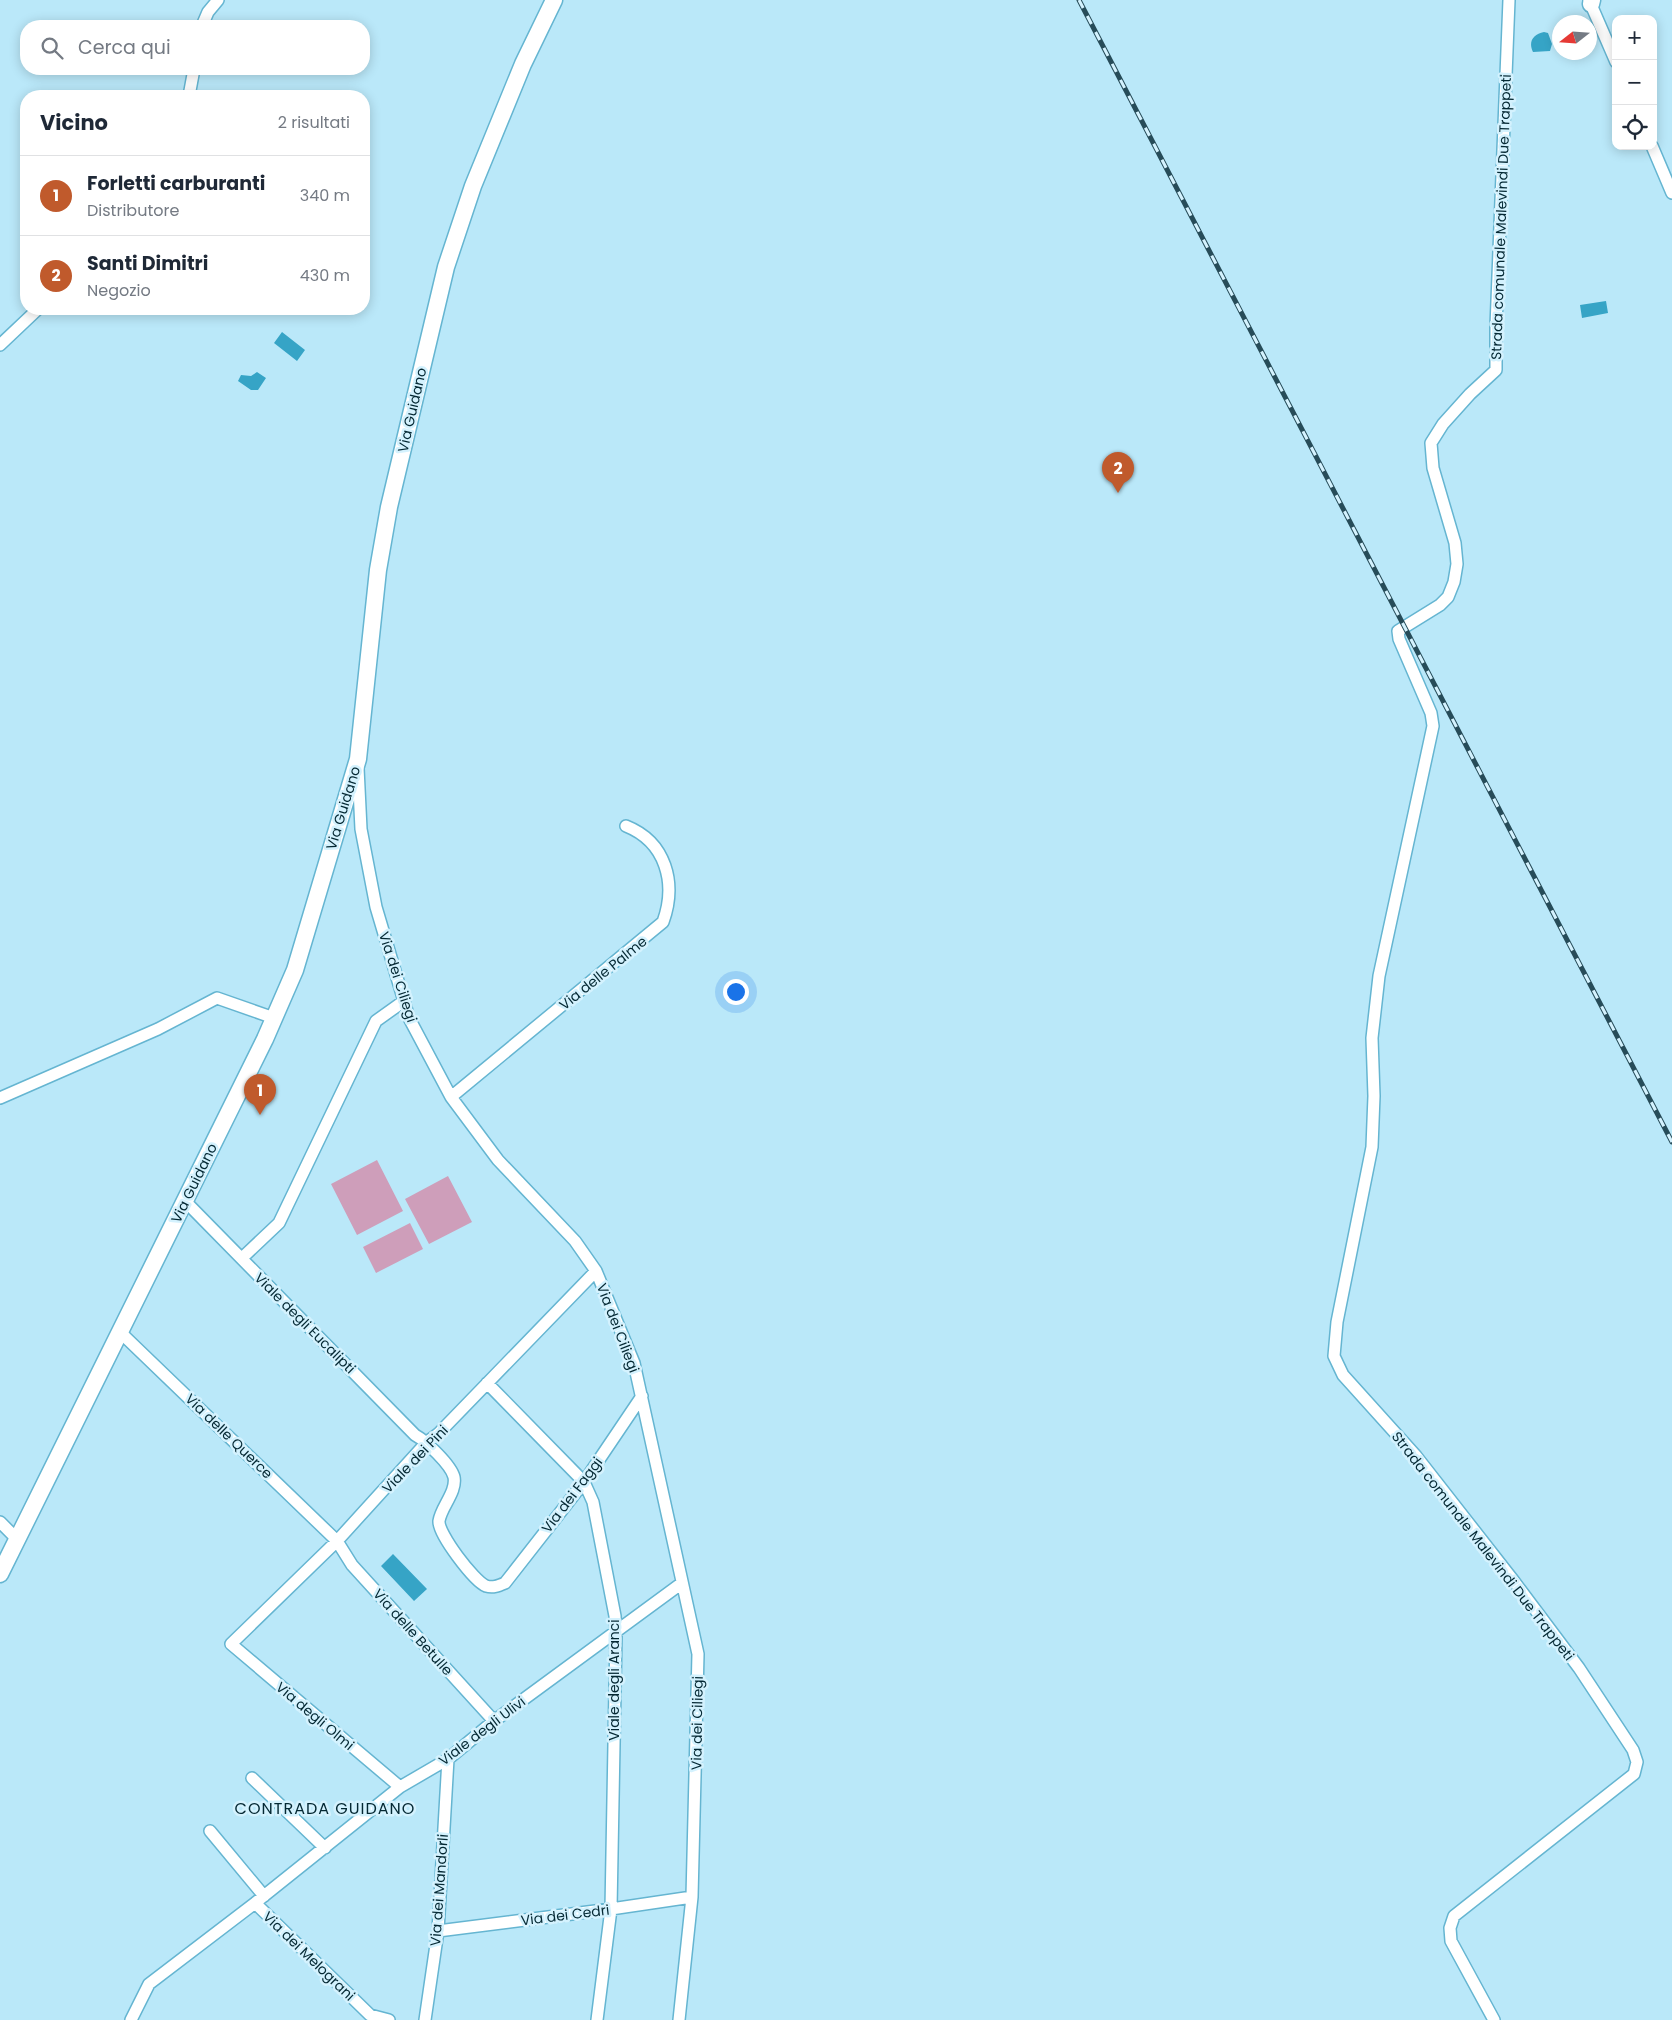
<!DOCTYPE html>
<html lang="it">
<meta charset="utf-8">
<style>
:root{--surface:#fff;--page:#f6f6f7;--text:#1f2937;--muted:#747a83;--line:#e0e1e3;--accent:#c05a2c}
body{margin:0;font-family:Poppins,sans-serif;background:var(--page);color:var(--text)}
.controls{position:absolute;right:15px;top:15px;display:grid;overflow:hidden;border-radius:10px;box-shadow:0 2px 12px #0003}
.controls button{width:45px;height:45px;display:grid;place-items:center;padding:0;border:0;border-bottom:1px solid var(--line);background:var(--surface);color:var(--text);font:25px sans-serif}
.compass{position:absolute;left:1552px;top:15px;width:45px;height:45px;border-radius:50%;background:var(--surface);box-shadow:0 2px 12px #0003;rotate:253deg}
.you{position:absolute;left:735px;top:991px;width:18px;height:18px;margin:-12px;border:4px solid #fff;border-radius:50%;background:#1a73e8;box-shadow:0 0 0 8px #1a73e833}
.badge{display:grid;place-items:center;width:32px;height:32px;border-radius:50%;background:var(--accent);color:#fff;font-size:16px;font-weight:700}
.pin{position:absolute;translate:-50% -41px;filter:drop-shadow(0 1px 2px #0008)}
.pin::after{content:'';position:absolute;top:26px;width:18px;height:15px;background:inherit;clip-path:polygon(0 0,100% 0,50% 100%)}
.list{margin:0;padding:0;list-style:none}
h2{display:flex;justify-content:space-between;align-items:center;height:65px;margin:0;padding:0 20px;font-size:21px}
h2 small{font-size:16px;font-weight:400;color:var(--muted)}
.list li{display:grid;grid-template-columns:32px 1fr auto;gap:15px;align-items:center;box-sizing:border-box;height:80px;padding:0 20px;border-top:1px solid var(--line)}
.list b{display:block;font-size:19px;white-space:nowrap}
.list p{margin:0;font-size:16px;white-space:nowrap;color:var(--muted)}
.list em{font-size:16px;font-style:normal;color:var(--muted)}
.icon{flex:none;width:28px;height:28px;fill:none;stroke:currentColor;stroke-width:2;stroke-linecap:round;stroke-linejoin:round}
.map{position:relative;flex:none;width:1672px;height:2020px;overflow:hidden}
.search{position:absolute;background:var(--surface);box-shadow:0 2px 12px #0003;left:20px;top:20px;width:350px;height:55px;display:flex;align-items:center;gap:12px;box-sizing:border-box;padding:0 18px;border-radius:20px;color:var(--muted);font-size:19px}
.panel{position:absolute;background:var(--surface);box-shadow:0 2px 12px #0003;left:20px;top:90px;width:350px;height:225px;border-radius:20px}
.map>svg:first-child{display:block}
.green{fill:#ce9eba}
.water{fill:#36a4c6}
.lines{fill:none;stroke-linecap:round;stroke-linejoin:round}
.minor-casing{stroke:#65b5d1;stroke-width:14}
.secondary-casing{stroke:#65b5d1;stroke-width:19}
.minor{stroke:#fff;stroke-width:11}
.secondary{stroke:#fff;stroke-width:16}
.rail-casing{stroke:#274c59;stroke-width:5}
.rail{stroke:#d4f2fe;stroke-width:3;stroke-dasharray:9;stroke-linecap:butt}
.labels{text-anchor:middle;stroke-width:5;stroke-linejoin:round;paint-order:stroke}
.street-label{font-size:14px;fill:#042833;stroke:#d4f2fe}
.quarter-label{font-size:16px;letter-spacing:1px;fill:#042833;stroke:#d4f2fe}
</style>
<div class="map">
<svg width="1672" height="2020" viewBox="0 0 1672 2020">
<rect width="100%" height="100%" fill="#bae8f9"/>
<path class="green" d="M377 1160 403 1211 357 1235 331 1184Z
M448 1176 472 1222 429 1244 405 1199Z
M410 1223 423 1249 376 1273 363 1247Z"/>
<path class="water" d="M1544 32 1548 33 1552 44 1550 51 1533 52C1528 42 1533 34 1544 32Z
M1606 301 1608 313 1582 318 1580 305Z
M282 332 305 350 297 361 274 343Z
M257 372 266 378 258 390H251L238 381 241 375 251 376Z
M393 1554 427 1589 414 1601 381 1566Z"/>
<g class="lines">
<defs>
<path id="minor" d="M1589 0 1616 62
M202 26 208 12 218 0
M189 96 194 69
M1652 146 1672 193
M0 345 38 309
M358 768 361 829 376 907 409 1018 451 1097 498 1160 575 1241 596 1271 634 1363 698 1654 692 1897 679 2020
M451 1097 663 922C677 883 666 842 626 826
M0 1098 158 1029 217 998 274 1018
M185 1201 415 1435C426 1441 451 1465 454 1477 457 1492 441 1507 439 1521 438 1534 474 1581 486 1586 493 1588 498 1586 505 1583L584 1482 642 1396
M242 1258 279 1223 376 1021 404 1001
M120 1332 337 1541 352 1565 494 1721
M487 1383 584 1482 593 1502 615 1616 616 1634 611 1909 597 2020
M0 1522 17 1539
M252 1778 325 1848
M400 1787 231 1644 337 1541 427 1442 438 1434 596 1271
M210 1831 264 1896
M255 1903 370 2015 389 2020
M438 1931 611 1909 692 1897
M131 2020 149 1984 255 1903 400 1787 448 1759 494 1721 682 1583
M425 2020 438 1931 448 1759
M1494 2020 1451 1941 1450 1928 1454 1916 1634 1774 1637 1762 1633 1750 1579 1668 1513 1580 1416 1456 1343 1375 1334 1356 1337 1322 1372 1147 1374 1096 1372 1038 1379 976 1433 726 1431 713 1399 639 1398 631 1440 605 1448 597 1454 582 1457 564 1455 543 1433 468 1431 443 1443 424 1470 394 1496 370V326L1509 0"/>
<path id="secondary" d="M1591 4 1592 0
M0 1574 265 1039 295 970 358 759 378 570 389 507 446 267 473 186 523 64 554 0"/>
</defs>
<use href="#minor" class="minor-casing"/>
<use href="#secondary" class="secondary-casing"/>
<use href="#minor" class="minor"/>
<use href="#secondary" class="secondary"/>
<defs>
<path id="rail" d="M1079 0 1672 1142"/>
</defs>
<use href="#rail" class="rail-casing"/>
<use href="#rail" class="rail"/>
</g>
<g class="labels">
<g class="street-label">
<text transform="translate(1501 217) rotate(-88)" y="5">Strada comunale Malevindi Due Trappeti</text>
<text transform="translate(412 410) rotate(-77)" y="5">Via Guidano</text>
<text transform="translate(343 808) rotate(-73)" y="5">Via Guidano</text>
<text transform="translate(603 973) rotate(-39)" y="5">Via delle Palme</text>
<text transform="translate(398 977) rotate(72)" y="5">Via dei Ciliegi</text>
<text transform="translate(194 1183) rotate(-64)" y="5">Via Guidano</text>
<text transform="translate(305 1323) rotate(45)" y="5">Viale degli Eucalipti</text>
<text transform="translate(618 1328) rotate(69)" y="5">Via dei Ciliegi</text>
<text transform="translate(229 1436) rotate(44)" y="5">Via delle Querce</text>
<text transform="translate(415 1459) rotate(-46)" y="5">Viale dei Pini</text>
<text transform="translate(572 1495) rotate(-53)" y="5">Via dei Faggi</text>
<text transform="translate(1483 1546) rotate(52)" y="5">Strada comunale Malevindi Due Trappeti</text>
<text transform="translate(413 1632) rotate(48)" y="5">Via delle Betulle</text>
<text transform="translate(614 1680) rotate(-90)" y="5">Viale degli Aranci</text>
<text transform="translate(315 1716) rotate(40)" y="5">Via degli Olmi</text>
<text transform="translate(697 1723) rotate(-89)" y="5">Via dei Ciliegi</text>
<text transform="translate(482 1731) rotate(-37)" y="5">Viale degli Ulivi</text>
<text transform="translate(439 1890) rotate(-86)" y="5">Via dei Mandorli</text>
<text transform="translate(565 1915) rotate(-7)" y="5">Via dei Cedri</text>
<text transform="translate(309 1956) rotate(44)" y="5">Via dei Melograni</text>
</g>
<g class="quarter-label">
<text x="325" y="1814">CONTRADA GUIDANO</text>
</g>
</g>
</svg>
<div class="controls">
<button>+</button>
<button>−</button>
<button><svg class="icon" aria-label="locate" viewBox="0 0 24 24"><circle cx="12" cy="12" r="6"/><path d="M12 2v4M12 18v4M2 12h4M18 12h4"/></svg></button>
</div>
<svg class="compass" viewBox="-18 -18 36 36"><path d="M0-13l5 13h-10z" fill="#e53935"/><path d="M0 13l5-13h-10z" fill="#747a83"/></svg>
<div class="you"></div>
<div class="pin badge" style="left:260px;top:1115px">1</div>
<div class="pin badge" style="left:1118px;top:493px">2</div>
<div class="search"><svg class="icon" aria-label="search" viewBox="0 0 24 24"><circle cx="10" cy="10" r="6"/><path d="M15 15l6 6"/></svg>Cerca qui</div>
<section class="panel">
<h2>Vicino<small>2 risultati</small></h2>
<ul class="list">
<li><span class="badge">1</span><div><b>Forletti carburanti</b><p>Distributore</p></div><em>340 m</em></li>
<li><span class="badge">2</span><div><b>Santi Dimitri</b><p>Negozio</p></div><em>430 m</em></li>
</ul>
</section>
</div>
